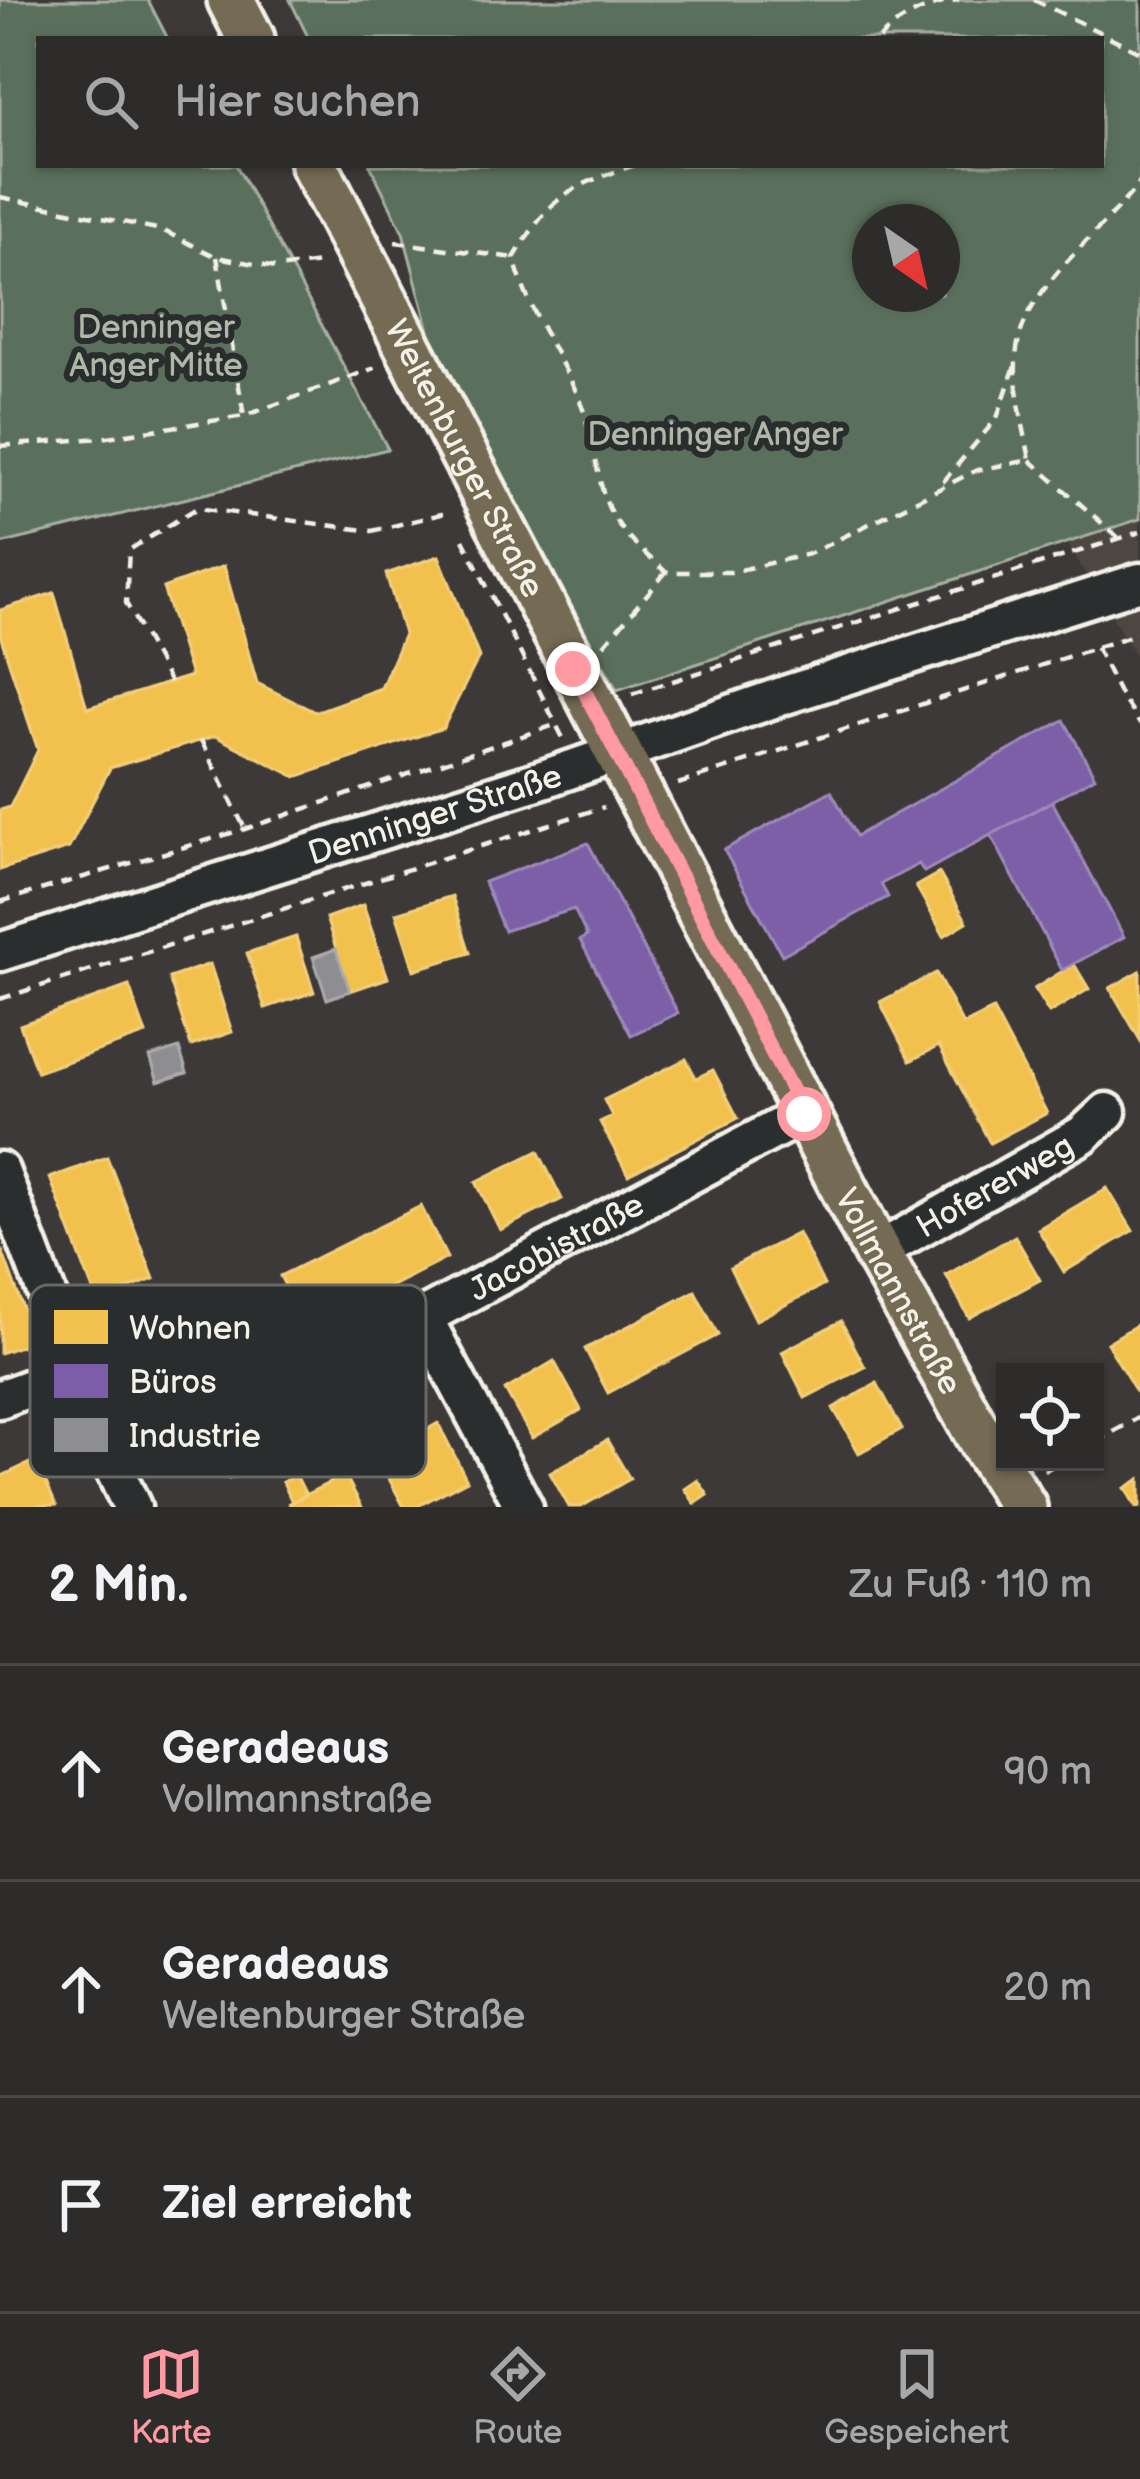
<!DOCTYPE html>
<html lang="de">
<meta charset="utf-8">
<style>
:root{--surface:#2e2b2b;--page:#363333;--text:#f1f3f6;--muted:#a7a7a9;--line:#494747;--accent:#ff9aa2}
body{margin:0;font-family:"Balsamiq Sans",sans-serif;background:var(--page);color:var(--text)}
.controls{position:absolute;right:36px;bottom:36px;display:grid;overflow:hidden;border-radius:0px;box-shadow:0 3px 9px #0004}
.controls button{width:108px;height:108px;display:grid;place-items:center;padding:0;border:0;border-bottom:3px solid var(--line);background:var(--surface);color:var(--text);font:60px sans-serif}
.compass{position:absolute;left:852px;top:204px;width:108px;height:108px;border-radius:50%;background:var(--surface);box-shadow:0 3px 9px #0004;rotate:146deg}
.stop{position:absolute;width:36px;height:36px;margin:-27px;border:9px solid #ff9aa2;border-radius:50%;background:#fff}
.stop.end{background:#ff9aa2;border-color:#fff;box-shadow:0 3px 12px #0008}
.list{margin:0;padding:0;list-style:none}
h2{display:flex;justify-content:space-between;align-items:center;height:156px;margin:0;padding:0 48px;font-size:51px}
h2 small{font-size:39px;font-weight:400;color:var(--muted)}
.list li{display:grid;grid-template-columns:78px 1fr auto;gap:36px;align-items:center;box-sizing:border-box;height:216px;padding:0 48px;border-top:3px solid var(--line)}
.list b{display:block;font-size:45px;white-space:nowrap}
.list p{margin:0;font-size:39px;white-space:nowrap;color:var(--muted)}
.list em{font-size:39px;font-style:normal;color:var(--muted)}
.icon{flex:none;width:66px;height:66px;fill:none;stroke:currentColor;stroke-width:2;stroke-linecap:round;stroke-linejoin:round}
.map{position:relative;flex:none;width:1140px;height:1507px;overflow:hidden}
.search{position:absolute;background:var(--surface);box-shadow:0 3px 9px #0004;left:36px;right:36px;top:36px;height:132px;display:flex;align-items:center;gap:30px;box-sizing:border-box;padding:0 42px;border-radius:0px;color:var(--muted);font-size:45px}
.sheet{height:804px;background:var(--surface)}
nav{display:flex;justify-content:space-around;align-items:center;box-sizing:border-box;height:168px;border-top:3px solid var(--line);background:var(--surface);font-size:33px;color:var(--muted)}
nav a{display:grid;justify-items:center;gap:6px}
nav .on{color:var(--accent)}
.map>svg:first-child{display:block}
.built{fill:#4d4643}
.green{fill:#5a705c;stroke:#a7b0a2;stroke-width:3;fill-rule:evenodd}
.homes{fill:#f2c14e;stroke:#f3cf7c;stroke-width:3}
.offices{fill:#7b5ea7;stroke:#9f8aba;stroke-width:3}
.industry{fill:#8d8d92;stroke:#acabac;stroke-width:3}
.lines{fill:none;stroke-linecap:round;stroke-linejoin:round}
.minor-casing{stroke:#f4f1e8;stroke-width:45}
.major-casing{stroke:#f4f1e8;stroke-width:54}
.path{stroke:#f4f1e8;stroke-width:4.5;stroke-dasharray:12 9;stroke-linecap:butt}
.minor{stroke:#2a2d2e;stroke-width:36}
.major{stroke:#746b52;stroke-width:45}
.route{stroke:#ff9aa2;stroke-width:15}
.labels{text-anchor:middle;stroke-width:12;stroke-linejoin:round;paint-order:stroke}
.park-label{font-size:33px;fill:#afb7a9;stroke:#2a2d2e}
.street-label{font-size:33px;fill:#f4f1e8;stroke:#2a2d2e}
.key{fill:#2a2d2e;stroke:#676866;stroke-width:3}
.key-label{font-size:33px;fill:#f4f1e8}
</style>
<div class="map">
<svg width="1140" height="1507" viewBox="0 0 1140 1507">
<rect width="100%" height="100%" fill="#3d3939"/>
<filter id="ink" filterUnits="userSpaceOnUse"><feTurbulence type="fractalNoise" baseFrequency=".00833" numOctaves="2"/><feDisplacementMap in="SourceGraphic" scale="24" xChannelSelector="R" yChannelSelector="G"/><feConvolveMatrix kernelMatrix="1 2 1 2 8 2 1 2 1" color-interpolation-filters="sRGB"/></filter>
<g filter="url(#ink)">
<path class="built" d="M1140 519V663L1067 543Z"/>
<path class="green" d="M0 0H148L168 39H39V165H236L388 449 0 544Z
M290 0H1140V519L617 690 436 357 403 232 370 165H1101V39H309ZM870 222H942V294H870Z"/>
<path class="homes" d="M439 556 479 657 443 728 296 777 215 736 110 768 69 848 0 870V810L10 807 38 750 0 635V610L54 593 87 708 191 676 163 588 224 566 257 683 315 712 381 688 404 634 386 574Z
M939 873 967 922 944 936 916 886Z
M452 896 470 953 414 970 396 913Z
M363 905 388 978 350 991 326 918Z
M296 937 314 992 265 1008 247 953Z
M210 964 232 1032 191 1046 169 978Z
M1074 964 1089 989 1049 1013 1034 989Z
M1140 971V1040L1110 988Z
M936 973 963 1025 993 1010 1047 1113 990 1143 939 1046 910 1061 880 1002Z
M129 986 146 1034 37 1072 20 1025Z
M686 1059 696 1078 713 1070 738 1118 628 1175 600 1122 612 1116 604 1100Z
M538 1151 562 1199 500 1230 476 1182Z
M107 1157 154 1279 97 1301 50 1178Z
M1107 1188 1133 1231 1064 1272 1038 1229Z
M421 1206 447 1258 307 1329 280 1276Z
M798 1233 824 1285 756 1320 730 1268Z
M1015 1236 1040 1280 969 1318 946 1275Z
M0 1245 35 1341 0 1353Z
M695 1291 718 1335 608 1393 585 1349Z
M841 1321 865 1367 805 1398 782 1352Z
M1140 1323V1394L1138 1395 1107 1343Z
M554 1361 581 1410 532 1438 505 1390Z
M877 1383 902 1429 859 1453 833 1408Z
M438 1423 467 1480 416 1507H404L378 1458Z
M607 1440 630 1479 581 1507H569L550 1473Z
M240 1449 249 1470 229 1479 219 1458Z
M36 1460 56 1505 0 1507V1477Z
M296 1475 306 1495 292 1502 283 1482Z
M345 1475 362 1507H291L289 1503Z
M1140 1479V1507H1136L1125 1488Z
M698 1480 708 1495 695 1504 685 1489Z"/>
<path class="offices" d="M1064 720 1095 777 924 872 919 864 881 884 888 897 782 955 724 850 831 791 856 836Z
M1052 801 1124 937 1062 970 991 835Z
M588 843 678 1013 631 1035 580 940 587 936 574 909 504 931 484 882Z"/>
<path class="industry" d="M336 949 350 991 327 999 313 957Z
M179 1048 187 1073 158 1082 150 1057Z"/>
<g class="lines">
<defs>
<g id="minor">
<path id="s1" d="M0 952 546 778 785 695 1140 582"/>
<path d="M0 1171 112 1465 132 1507"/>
<path id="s2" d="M877 1252 1082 1135 1107 1112"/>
<path d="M423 1317 524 1507"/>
<path d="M0 1399 75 1371"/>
<path id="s3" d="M112 1465 423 1317 804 1114"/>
</g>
<g id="major">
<path d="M231 0 251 39"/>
<path id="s4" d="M314 165 877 1252 984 1445 1023 1507"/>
</g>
</defs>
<use href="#minor" class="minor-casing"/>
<use href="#major" class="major-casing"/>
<path class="path" d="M1034 0 1140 52
M879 39C900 17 929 4 959 0
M635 165C566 188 552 195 514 258 526 305 551 342 573 385 592 422 593 463 606 501 616 530 644 553 666 572H731L809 554 977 470 1030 460C1023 420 1007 370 1022 329 1041 276 1106 227 1140 182
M0 197 162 230 217 257 276 268 321 263
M395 242 514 258
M217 257 244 416
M0 446 101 438 244 416 375 368
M1030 460 1119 538
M943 482 997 418 1015 366
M463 539 563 738
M604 645 666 572
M1096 647 1119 693 1140 724
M170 683 126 603 129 550 197 508 372 531 450 512
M632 694 1140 532
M201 740 245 829
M678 784 1140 633
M0 902 245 829 555 725
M0 999 604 807
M1095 1442 1140 1417
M1044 1471 1060 1462"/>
<use href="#minor" class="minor"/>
<use href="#major" class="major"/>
</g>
</g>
<g class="lines" filter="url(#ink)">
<path class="route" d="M573 669 804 1114"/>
</g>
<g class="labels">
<g class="park-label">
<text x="156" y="338">Denninger<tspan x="156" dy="38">Anger Mitte</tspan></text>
<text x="715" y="445">Denninger Anger</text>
</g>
<g class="street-label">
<text dy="12" stroke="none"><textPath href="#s4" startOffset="330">Weltenburger Straße</textPath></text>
<text dy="12" stroke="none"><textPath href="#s1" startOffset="456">Denninger Straße</textPath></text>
<text dy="12" stroke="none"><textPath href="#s2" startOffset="135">Hofererweg</textPath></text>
<text dy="12" stroke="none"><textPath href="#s3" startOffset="495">Jacobistraße</textPath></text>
<text dy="12" stroke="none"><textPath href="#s4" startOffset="1269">Vollmannstraße</textPath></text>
</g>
</g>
<rect x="30" y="1285" width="396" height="192" rx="18" class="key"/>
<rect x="54" y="1310" width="54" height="34" fill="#f2c14e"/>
<rect x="54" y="1364" width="54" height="34" fill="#7b5ea7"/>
<rect x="54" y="1418" width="54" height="34" fill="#8d8d92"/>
<g class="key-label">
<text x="129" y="1339">Wohnen</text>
<text x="129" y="1393">Büros</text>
<text x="129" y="1447">Industrie</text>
</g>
</svg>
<div class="controls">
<button><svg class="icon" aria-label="locate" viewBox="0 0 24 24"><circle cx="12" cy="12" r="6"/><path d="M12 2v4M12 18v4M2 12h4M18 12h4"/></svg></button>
</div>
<svg class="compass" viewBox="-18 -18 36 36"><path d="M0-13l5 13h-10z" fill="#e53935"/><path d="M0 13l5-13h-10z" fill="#a7a7a9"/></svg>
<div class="stop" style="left:804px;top:1114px"></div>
<div class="stop end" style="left:573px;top:669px"></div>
<div class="search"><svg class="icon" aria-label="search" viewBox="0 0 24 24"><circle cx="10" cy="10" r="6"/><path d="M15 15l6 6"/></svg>Hier suchen</div>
</div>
<section class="sheet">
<h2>2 Min.<small>Zu Fuß · 110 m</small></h2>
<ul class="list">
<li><svg class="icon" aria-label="ahead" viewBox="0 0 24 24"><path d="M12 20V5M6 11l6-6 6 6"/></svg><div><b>Geradeaus</b><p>Vollmannstraße</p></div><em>90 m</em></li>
<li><svg class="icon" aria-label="ahead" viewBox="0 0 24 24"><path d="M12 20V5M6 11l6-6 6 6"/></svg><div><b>Geradeaus</b><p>Weltenburger Straße</p></div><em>20 m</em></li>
<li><svg class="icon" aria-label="arrive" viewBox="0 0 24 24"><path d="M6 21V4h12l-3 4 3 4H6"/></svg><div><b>Ziel erreicht</b></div></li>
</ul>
</section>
<nav>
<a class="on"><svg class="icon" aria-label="map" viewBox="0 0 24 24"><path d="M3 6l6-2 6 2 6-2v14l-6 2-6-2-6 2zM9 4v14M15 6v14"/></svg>Karte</a>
<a><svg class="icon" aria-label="directions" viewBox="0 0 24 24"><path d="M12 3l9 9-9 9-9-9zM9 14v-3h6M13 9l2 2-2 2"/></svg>Route</a>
<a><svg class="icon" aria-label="saved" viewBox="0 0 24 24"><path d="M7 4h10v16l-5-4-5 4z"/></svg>Gespeichert</a>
</nav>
